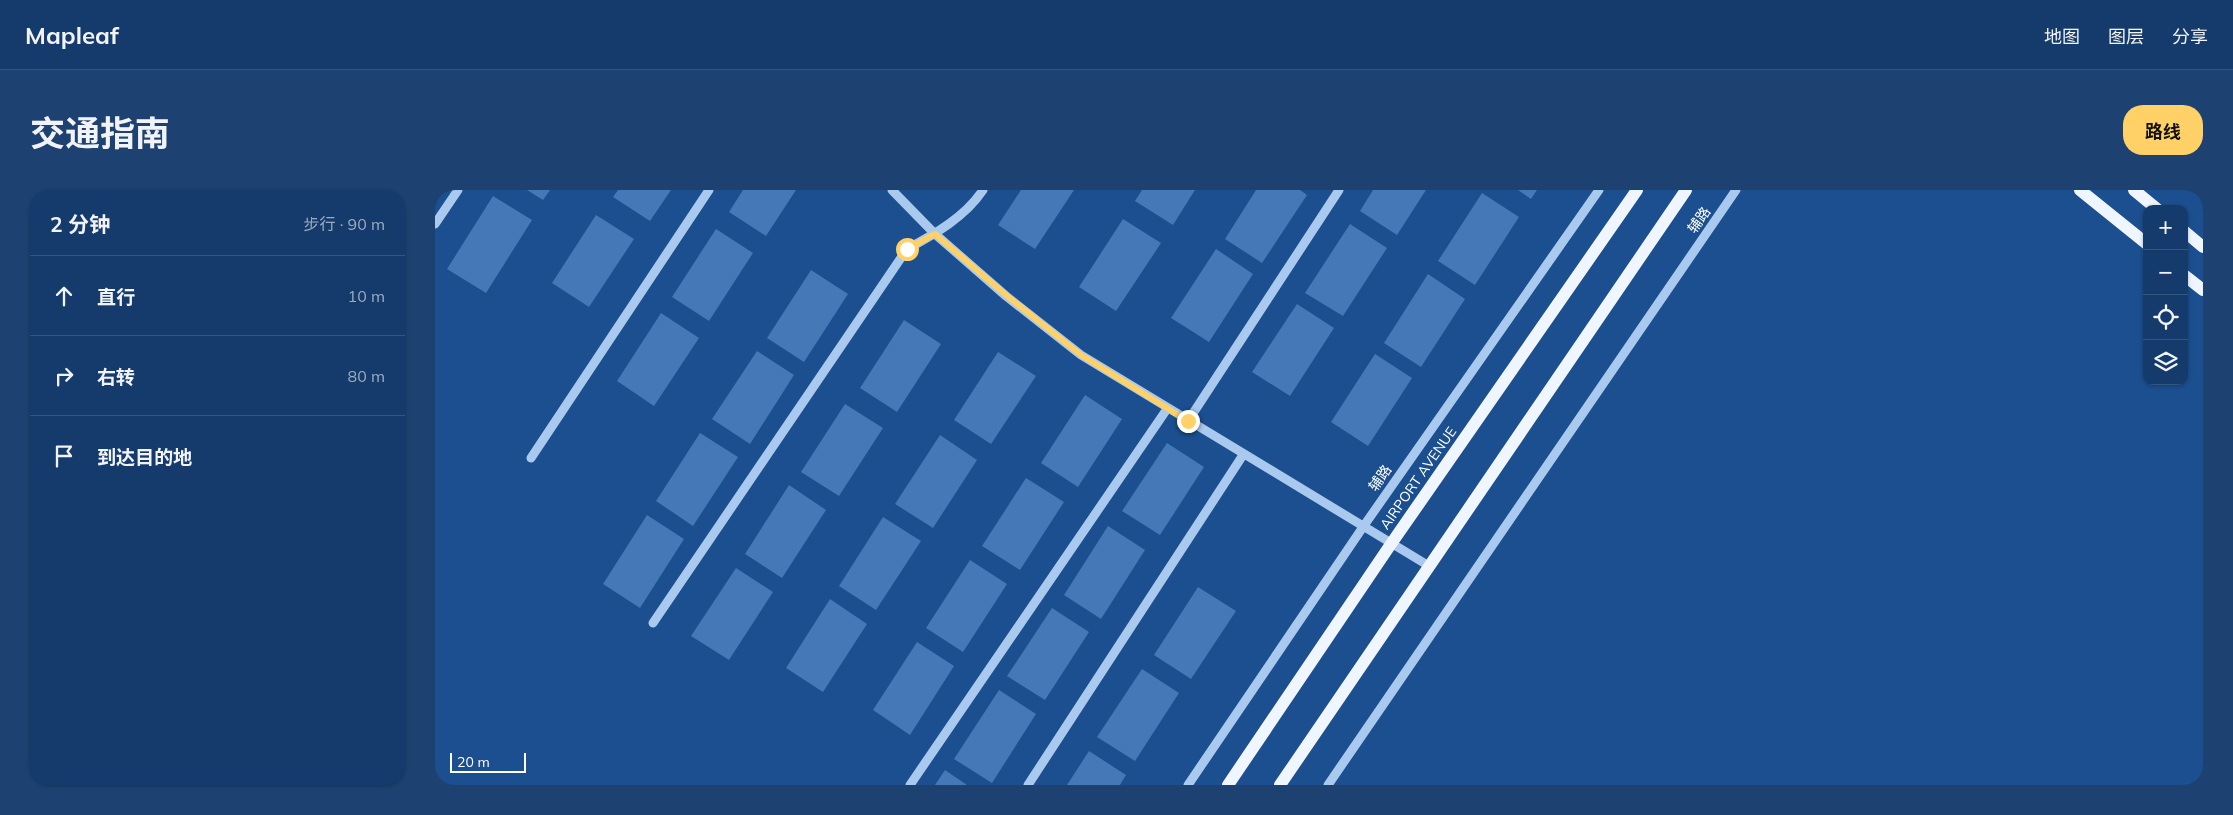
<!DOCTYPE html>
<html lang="zh">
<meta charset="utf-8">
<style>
:root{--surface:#143b6b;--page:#1d4271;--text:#f1f3f6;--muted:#9dadc1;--line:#33557e;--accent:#ffd166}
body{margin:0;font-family:Mulish,"Noto Sans SC",sans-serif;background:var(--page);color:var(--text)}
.controls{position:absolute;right:15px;top:15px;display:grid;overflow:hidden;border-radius:10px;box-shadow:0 1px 4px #0004}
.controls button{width:45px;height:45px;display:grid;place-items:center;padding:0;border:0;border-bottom:1px solid var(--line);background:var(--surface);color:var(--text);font:25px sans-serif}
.scale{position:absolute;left:15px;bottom:12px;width:76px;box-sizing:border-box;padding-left:5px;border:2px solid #fff;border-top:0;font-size:14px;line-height:18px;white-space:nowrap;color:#fff;-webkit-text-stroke:4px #1b4f8f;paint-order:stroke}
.stop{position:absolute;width:15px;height:15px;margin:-11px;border:4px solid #ffd166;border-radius:50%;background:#fff}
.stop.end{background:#ffd166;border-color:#fff;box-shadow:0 1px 5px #0008}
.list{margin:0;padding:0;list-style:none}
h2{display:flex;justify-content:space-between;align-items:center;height:65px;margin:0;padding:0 20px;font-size:21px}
h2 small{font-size:16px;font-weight:400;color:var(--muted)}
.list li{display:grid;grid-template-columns:32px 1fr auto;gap:15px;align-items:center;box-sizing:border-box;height:80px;padding:0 20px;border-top:1px solid var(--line)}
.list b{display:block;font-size:19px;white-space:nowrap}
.list em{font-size:16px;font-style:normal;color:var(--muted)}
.icon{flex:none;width:28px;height:28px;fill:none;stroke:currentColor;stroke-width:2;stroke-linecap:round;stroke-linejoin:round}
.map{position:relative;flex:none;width:1768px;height:595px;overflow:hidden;border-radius:20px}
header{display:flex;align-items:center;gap:30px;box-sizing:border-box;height:70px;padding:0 25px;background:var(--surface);border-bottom:1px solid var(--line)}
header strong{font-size:24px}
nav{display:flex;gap:28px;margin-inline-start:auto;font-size:18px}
.intro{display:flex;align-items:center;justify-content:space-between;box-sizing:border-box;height:120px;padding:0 30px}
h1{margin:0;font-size:35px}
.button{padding:12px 22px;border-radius:20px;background:var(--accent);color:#111;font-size:18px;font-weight:700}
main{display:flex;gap:30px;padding:0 30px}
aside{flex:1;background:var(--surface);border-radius:20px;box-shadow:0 1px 4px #0004}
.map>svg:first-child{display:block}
.building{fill:#4478b7}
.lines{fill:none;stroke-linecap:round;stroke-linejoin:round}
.minor{stroke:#a9c9ee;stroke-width:9}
.major{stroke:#f0f6ff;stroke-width:12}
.route{stroke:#ffd166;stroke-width:6}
.labels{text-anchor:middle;stroke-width:4;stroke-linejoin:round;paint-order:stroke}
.street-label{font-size:14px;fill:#fff;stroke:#1b4f8f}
</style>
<header>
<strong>Mapleaf</strong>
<nav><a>地图</a><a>图层</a><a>分享</a></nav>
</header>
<div class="intro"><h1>交通指南</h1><a class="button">路线</a></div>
<main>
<aside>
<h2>2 分钟<small>步行 · 90 m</small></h2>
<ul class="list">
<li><svg class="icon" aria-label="ahead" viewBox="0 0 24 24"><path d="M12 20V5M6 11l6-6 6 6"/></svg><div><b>直行</b></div><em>10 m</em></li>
<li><svg class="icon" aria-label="right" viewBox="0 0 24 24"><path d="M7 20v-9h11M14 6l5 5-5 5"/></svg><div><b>右转</b></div><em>80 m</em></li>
<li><svg class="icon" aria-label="arrive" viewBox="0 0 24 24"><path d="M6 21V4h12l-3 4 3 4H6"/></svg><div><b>到达目的地</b></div></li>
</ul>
</aside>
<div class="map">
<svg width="1768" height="595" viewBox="0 0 1768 595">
<rect width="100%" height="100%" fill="#1b4f8f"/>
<path class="building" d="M92 0H115L108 10Z
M183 0H236L215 31 178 7Z
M308 0H361L331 46 294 22Z
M586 0H639L600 59 563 35Z
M707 0H760L738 35 700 11Z
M821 0H865L872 5 827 73 790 49Z
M938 0H991L962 45 925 21Z
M1083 0H1102L1096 9Z
M1047 3 1084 27 1040 95 1003 71Z
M58 6 97 30 51 103 12 79Z
M161 25 199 49 154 117 117 93Z
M688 29 726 53 681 121 644 97Z
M915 34 952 58 908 126 870 103Z
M281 39 318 63 274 131 237 107Z
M781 59 818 84 774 152 736 128Z
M376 80 413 104 369 172 332 148Z
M993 84 1030 109 986 177 949 153Z
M862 114 899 138 855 206 817 182Z
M226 123 264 148 219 216 182 191Z
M469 130 506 154 462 222 425 198Z
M322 161 359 185 315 254 277 229Z
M563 162 601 186 556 254 519 230Z
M940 164 977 188 933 256 896 232Z
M650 205 687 229 643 297 606 273Z
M410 214 448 238 404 306 366 282Z
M265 243 303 267 258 336 221 311Z
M505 245 542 270 498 338 460 314Z
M732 253 769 277 725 345 687 321Z
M591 288 629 312 585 380 547 356Z
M354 295 391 320 347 388 310 364Z
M212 325 249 349 205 418 168 394Z
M448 327 486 351 441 420 404 396Z
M673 336 710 360 666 429 629 405Z
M535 370 572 394 528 462 491 438Z
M301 378 338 402 294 470 256 446Z
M763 397 801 421 756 489 719 465Z
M395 409 432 434 388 502 351 478Z
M617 418 654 442 610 510 572 486Z
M482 452 519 476 475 545 438 520Z
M707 479 744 503 700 571 662 547Z
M564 500 601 524 557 593 519 569Z
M654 561 691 585 685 595H632Z
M510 580 532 595H500Z"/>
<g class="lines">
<path class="minor" d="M457 0 500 44 571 106 646 165 994 376
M0 34 23 0
M753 231 904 0
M96 268 274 0
M218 433 472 59C500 44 530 27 548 0
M475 595 732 219
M593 595 808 265
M753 595 928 337 1164 0
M893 595 1301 0"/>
<path class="major" d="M1645 0 1712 54
M1699 0 1722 19
M1749 41 1768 57
M1749 85 1768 100
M793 595 956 354 1202 0
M845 595 1251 0"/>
</g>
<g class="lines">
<path class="route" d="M472 59 500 44 572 106 646 165 753 231"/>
</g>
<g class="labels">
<g class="street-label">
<text transform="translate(1264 30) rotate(-55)" y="5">辅路</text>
<text transform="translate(945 288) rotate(-55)" y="5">辅路</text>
<text transform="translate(983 288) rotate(-55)" y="5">AIRPORT AVENUE</text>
</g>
</g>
</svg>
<div class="controls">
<button>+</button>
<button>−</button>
<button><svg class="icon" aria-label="locate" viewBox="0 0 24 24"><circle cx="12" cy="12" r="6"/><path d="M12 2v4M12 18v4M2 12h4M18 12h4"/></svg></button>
<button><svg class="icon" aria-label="layers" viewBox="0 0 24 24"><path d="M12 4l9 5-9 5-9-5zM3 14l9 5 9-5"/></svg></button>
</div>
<div class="scale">20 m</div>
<div class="stop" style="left:472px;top:59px"></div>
<div class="stop end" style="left:753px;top:231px"></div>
</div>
</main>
